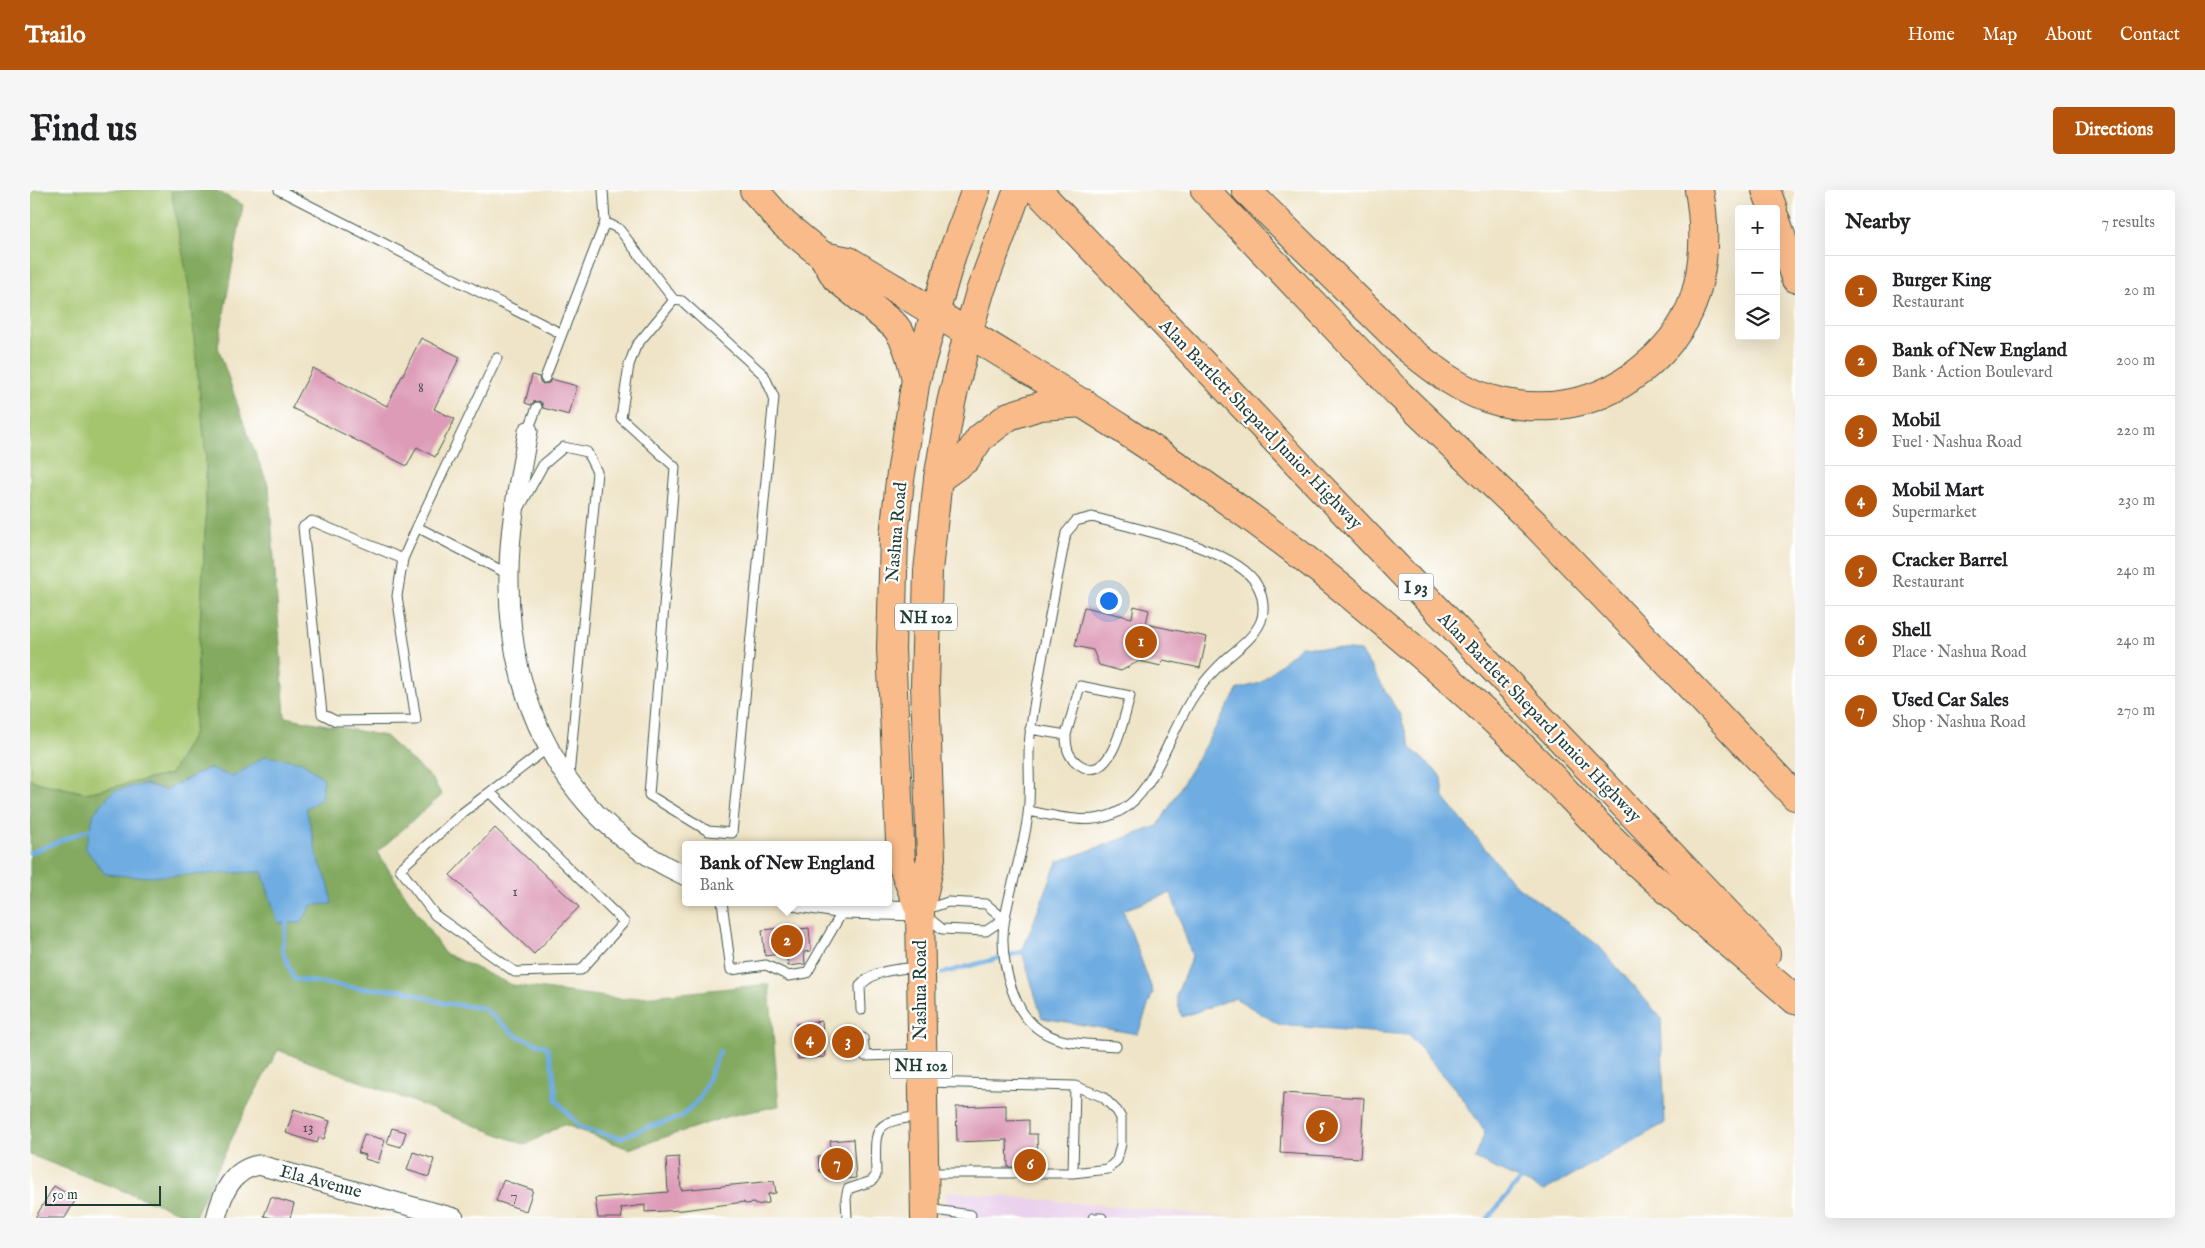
<!DOCTYPE html>
<meta charset="utf-8">
<style>
:root{--surface:#fff;--page:#f6f6f6;--text:#202124;--muted:#757577;--line:#e0e0e0;--accent:#b45309}
body{margin:0;font-family:"IM FELL English",serif;background:var(--page);color:var(--text)}
.controls{position:absolute;right:15px;top:15px;display:grid;overflow:hidden;border-radius:5px;box-shadow:0 5px 20px #0002}
.controls button{width:45px;height:45px;display:grid;place-items:center;padding:0;border:0;border-bottom:1px solid var(--line);background:var(--surface);color:var(--text);font:25px sans-serif}
.scale{position:absolute;left:15px;bottom:12px;width:116px;box-sizing:border-box;padding-left:5px;border:2px solid #1f3d34;border-top:0;font-size:14px;line-height:18px;white-space:nowrap;color:#1f3d34;-webkit-text-stroke:4px #fff;paint-order:stroke}
.you{position:absolute;left:1078px;top:410px;width:18px;height:18px;margin:-12px;border:4px solid #fff;border-radius:50%;background:#1a73e8;box-shadow:0 0 0 8px #1a73e833}
.badge{display:grid;place-items:center;width:32px;height:32px;border-radius:50%;background:var(--accent);color:#fff;font-size:16px;font-weight:700}
.pin{position:absolute;translate:-50% -50%;border:2px solid #fff;box-shadow:0 1px 5px #0006}
.popup{position:absolute;left:652px;top:651px;width:210px;height:65px;box-sizing:border-box;display:grid;place-content:center;border-radius:5px;background:var(--surface);filter:drop-shadow(0 1px 4px #0005);font-size:16px;white-space:nowrap;color:var(--muted)}
.popup b{font-size:19px;color:var(--text)}
.popup::after{content:'';position:absolute;left:50%;top:100%;margin-left:-10px;border:10px solid transparent;border-top-color:var(--surface)}
.list{margin:0;padding:0;list-style:none}
h2{display:flex;justify-content:space-between;align-items:center;height:65px;margin:0;padding:0 20px;font-size:21px}
h2 small{font-size:16px;font-weight:400;color:var(--muted)}
.list li{display:grid;grid-template-columns:32px 1fr auto;gap:15px;align-items:center;box-sizing:border-box;height:70px;padding:0 20px;border-top:1px solid var(--line)}
.list b{display:block;font-size:19px;white-space:nowrap}
.list p{margin:0;font-size:16px;white-space:nowrap;color:var(--muted)}
.list em{font-size:16px;font-style:normal;color:var(--muted)}
.icon{flex:none;width:28px;height:28px;fill:none;stroke:currentColor;stroke-width:2;stroke-linecap:round;stroke-linejoin:round}
.map{position:relative;flex:none;width:1765px;height:1028px;overflow:hidden;border-radius:5px}
header{display:flex;align-items:center;gap:30px;box-sizing:border-box;height:70px;padding:0 25px;background:var(--accent);color:#fff}
header strong{font-size:24px}
nav{display:flex;gap:28px;margin-inline-start:auto;font-size:18px}
.intro{display:flex;align-items:center;justify-content:space-between;box-sizing:border-box;height:120px;padding:0 30px}
h1{margin:0;font-size:35px}
.button{padding:12px 22px;border-radius:5px;background:var(--accent);color:#fff;font-size:18px;font-weight:700}
main{display:flex;gap:30px;padding:0 30px}
aside{flex:1;background:var(--surface);border-radius:5px;box-shadow:0 5px 20px #0002}
.map>svg:first-child{display:block}
.built{fill:#ead1ed}
.green{fill:#a4c56e;stroke:#628151}
.forest{fill:#83aa61;stroke:#51744a}
.water{fill:#6eace1;stroke:#46748a}
.lines{fill:none;stroke-linecap:round;stroke-linejoin:round}
.stream{stroke:#6eace1;stroke-width:4.5}
.building{fill:#dd9bb7}
.lane-casing{stroke:#3e564a;stroke-width:11}
.street-casing{stroke:#3e564a;stroke-width:21}
.primary-casing{stroke:#3e564a;stroke-width:30}
.highway-casing{stroke:#3e564a;stroke-width:30}
.lane{stroke:#fff;stroke-width:9}
.street{stroke:#fff;stroke-width:19}
.primary{stroke:#fabb8b;stroke-width:28}
.highway{stroke:#fabb8b;stroke-width:28}
.labels{text-anchor:middle;stroke-width:4.5;stroke-linejoin:round;paint-order:stroke}
.number-label{font-size:15px;fill:#4e5455}
.shield{fill:#fff;stroke:#627771;stroke-width:1}
.shield-label{font-size:16px;font-weight:bold;fill:#1f3d34}
.street-label{font-size:18px;fill:#1f3d34;stroke:#fff}
</style>
<header>
<strong>Trailo</strong>
<nav><a>Home</a><a>Map</a><a>About</a><a>Contact</a></nav>
</header>
<div class="intro"><h1>Find us</h1><a class="button">Directions</a></div>
<main>
<div class="map">
<svg width="1765" height="1028" viewBox="0 0 1765 1028">
<rect width="100%" height="100%" fill="#fff"/>
<filter id="ink" filterUnits="userSpaceOnUse"><feTurbulence type="fractalNoise" baseFrequency=".02" numOctaves="2"/><feDisplacementMap in="SourceGraphic" scale="10" xChannelSelector="R" yChannelSelector="G"/><feConvolveMatrix kernelMatrix="1 2 1 2 8 2 1 2 1" color-interpolation-filters="sRGB"/></filter>
<filter id="wash" filterUnits="userSpaceOnUse"><feTurbulence type="fractalNoise" baseFrequency=".0096" numOctaves="4" result="noise"/><feDisplacementMap in="SourceGraphic" scale="20" xChannelSelector="R" yChannelSelector="G"/><feGaussianBlur stdDeviation="1.12" result="paint"/><feColorMatrix in="noise" values="0 0 0 0 0 0 0 0 0 0 0 0 0 0 0 0 0 1.4 0 .05"/><feComposite in="paint" operator="in"/></filter>
<g filter="url(#wash)">
<rect width="100%" height="100%" fill="#efe4c7"/>
<path class="built" d="M916 1001 1198 1027 915 1028Z"/>
<path class="green" d="M0 0H141L159 97 176 266V327L164 542 141 584 56 603 6 592 0 588Z"/>
<path class="forest" d="M141 0H185L213 15 188 157 216 240 239 297 255 527 355 546 402 589 412 605 347 662 414 763 482 795 592 809 739 794 749 916 699 926 599 959 533 934 496 955 248 860 216 919 164 1028 0 965V588L6 592 56 603 141 584 164 542 176 327V266L159 97Z"/>
<path class="water" d="M1271 456 1331 461 1370 525 1381 558 1412 587 1414 608 1483 693 1568 755 1631 828 1635 933 1514 1001 1445 969 1455 942 1431 906 1379 845 1250 835 1205 808 1152 827 1146 806 1162 766 1141 703 1093 720 1123 802 1108 844 1012 828 992 762 1027 672 1128 636 1208 499 1230 493Z
M235 566 272 572 294 589 291 609 276 618 288 668 299 695 302 714 282 715 271 733H248L232 682 106 687 75 684 55 658 64 623 83 601 115 594 135 600 178 578 203 587Z"/>
<g class="lines">
<path class="stream" d="M0 663 60 639H65
M257 729 252 759 264 789 326 798 373 800 413 813 453 818 487 846 517 857 523 879 526 910 551 938 590 948 615 938 651 927 670 908 690 861
M913 783 992 762 995 759
M1458 1028 1490 990V986"/>
</g>
<g id="blocks">
<path class="building" d="M391 148 430 167 404 219 425 229 405 267 387 257 377 276 262 218 283 178 357 216Z
M502 185 509 187 510 192 513 194 519 193 521 189 547 196 539 225 513 218 512 213 509 211 503 212 501 215 495 213Z
M1104 416 1119 420 1116 434 1177 447 1170 478 1133 470 1131 476 1109 471 1091 481 1069 475 1063 460 1045 456 1054 417 1102 428Z
M465 638 549 717 504 764 420 685Z
M753 738V741L779 738 781 761 774 762 775 774 758 776 757 763 735 766 732 740Z
M792 831 795 867 768 869 766 834Z
M1253 903 1334 908 1330 968 1250 963Z
M976 915V931L999 930V944H1007L1008 977H978L977 950 927 952 926 917Z
M264 919 300 931 294 949 289 947 287 953 256 943Z
M362 938 376 942 371 957 357 953Z
M334 944 355 950 348 973 335 969 336 965 328 963Z
M823 949 826 988 801 990V981L790 982 788 966 801 965 800 951Z
M383 962 404 969 399 987 377 980Z
M649 967 651 1000 744 991 746 1003 738 1004 739 1013 725 1015 724 1013 715 1014 714 1012 653 1020 615 1022V1015L591 1018 592 1028H568L565 1008 638 1002 636 968Z
M473 990 503 1000 496 1021 466 1011Z
M24 996 46 1009 35 1028H5Z
M241 1007 264 1014 260 1028H242L234 1026Z"/>
</g>
</g>
<g filter="url(#ink)">
<use href="#blocks" fill-opacity="0" stroke="#3e564a" stroke-width="1"/>
<g class="lines">
<defs>
<path id="lane" d="M249 0 532 144
M575 32 589 39 644 110 652 111 734 185 744 207 702 643 678 641 619 605 645 277 591 228 599 175 606 156 644 110
M515 188 575 32 573 0
M498 241 507 217
M490 317 513 275 534 257 557 262 567 282 539 586
M387 337 467 168
M373 369 282 331 273 337 292 524 306 531 386 530 367 406 373 369 387 337 478 384
M1000 539 1036 545C1036 559 1038 567 1050 575 1082 596 1095 523 1100 506L1050 496 1036 545
M460 602 594 732 551 780 485 782 405 725 370 679 431 624 519 557
M999 621C1033 628 1070 639 1100 614 1127 593 1144 533 1165 504 1174 492 1184 480 1195 470 1208 458 1224 448 1231 431 1235 421 1233 405 1227 395 1208 358 1102 338 1062 327L1046 331 1036 343C1024 407 1010 472 1001 537 996 566 1002 596 998 624 994 660 981 693 975 728 969 757 977 795 991 820 1012 855 1050 854 1086 856
M692 712 701 780 736 775 759 786 777 783 814 719
M894 720 918 712 956 714 974 729
M895 725 912 739 956 741 974 729
M831 820 830 796C845 779 866 780 887 777
M833 848 835 866 891 864
M896 892 1045 896 1073 907 1087 921 1091 928V954L1087 970 1078 979 1043 983H898
M1043 983 1045 896
M897 1019 941 1025
M817 1028 816 1009 818 999 842 991 846 985C845 937 841 932 892 926
M1063 1028H1072"/>
<path id="street" d="M498 241C490 288 479 335 479 384 477 512 535 632 656 686
M769 712 814 719 890 721
M186 1028C192 1004 202 979 229 975L424 1028"/>
<path id="primary" d="M890 721 871 672 861 459 864 346 870 290 886 189 922 64 946 0
M895 1028 890 721 901 668 895 496 898 381 908 289 921 213 938 143 950 102 988 0"/>
<path id="highway" d="M724 0 754 34 793 66 806 88 865 136C878 152 881 170 886 189
M1007 0 1736 764
M1175 0 1369 204 1508 337 1765 606
M1216 0 1376 157C1404 180 1434 204 1470 212 1493 217 1518 218 1542 213 1595 203 1652 155 1666 102 1675 69 1675 33 1669 0
M1736 0 1743 19
M1746 30 1765 88
M793 66 819 71C988 173 1160 273 1313 399 1370 446 1427 495 1481 546 1518 581 1551 619 1587 654 1644 709 1706 758 1765 810
M908 289 936 269 950 248 979 226 1010 216 1054 213"/>
</defs>
<use href="#lane" class="lane-casing"/>
<use href="#street" class="street-casing"/>
<use href="#primary" class="primary-casing"/>
<use href="#highway" class="highway-casing"/>
<use href="#lane" class="lane"/>
<use href="#street" class="street"/>
<use href="#primary" class="primary"/>
<use href="#highway" class="highway"/>
</g>
</g>
<g class="labels">
<g class="number-label">
<text x="391" y="202">8</text>
<text x="485" y="706">1</text>
<text x="278" y="942">13</text>
<text x="484" y="1010">7</text>
</g>
<g class="shield">
<rect x="1368.5" y="383.5" width="35" height="27" rx="4"/>
<rect x="865" y="413.5" width="62" height="27" rx="4"/>
<rect x="860" y="861.5" width="62" height="27" rx="4"/>
</g>
<g class="shield-label">
<text x="1386" y="403">I 93</text>
<text x="896" y="433">NH 102</text>
<text x="891" y="881">NH 102</text>
</g>
<g class="street-label">
<text transform="translate(1231 234) rotate(46)" y="6">Alan Bartlett Shepard Junior Highway</text>
<text transform="translate(866 342) rotate(-85)" y="6">Nashua Road</text>
<text transform="translate(1510 527) rotate(46)" y="6">Alan Bartlett Shepard Junior Highway</text>
<text transform="translate(890 800) rotate(-90)" y="6">Nashua Road</text>
<text transform="translate(291 991) rotate(15)" y="6">Ela Avenue</text>
</g>
</g>
</svg>
<div class="controls">
<button>+</button>
<button>−</button>
<button><svg class="icon" aria-label="layers" viewBox="0 0 24 24"><path d="M12 4l9 5-9 5-9-5zM3 14l9 5 9-5"/></svg></button>
</div>
<div class="scale">50 m</div>
<div class="you"></div>
<div class="pin badge" style="left:1111px;top:452px">1</div>
<div class="pin badge" style="left:757px;top:751px">2</div>
<div class="popup"><b>Bank of New England</b>Bank</div>
<div class="pin badge" style="left:818px;top:852px">3</div>
<div class="pin badge" style="left:780px;top:850px">4</div>
<div class="pin badge" style="left:1292px;top:936px">5</div>
<div class="pin badge" style="left:1000px;top:975px">6</div>
<div class="pin badge" style="left:807px;top:974px">7</div>
</div>
<aside>
<h2>Nearby<small>7 results</small></h2>
<ul class="list">
<li><span class="badge">1</span><div><b>Burger King</b><p>Restaurant</p></div><em>20 m</em></li>
<li><span class="badge">2</span><div><b>Bank of New England</b><p>Bank · Action Boulevard</p></div><em>200 m</em></li>
<li><span class="badge">3</span><div><b>Mobil</b><p>Fuel · Nashua Road</p></div><em>220 m</em></li>
<li><span class="badge">4</span><div><b>Mobil Mart</b><p>Supermarket</p></div><em>230 m</em></li>
<li><span class="badge">5</span><div><b>Cracker Barrel</b><p>Restaurant</p></div><em>240 m</em></li>
<li><span class="badge">6</span><div><b>Shell</b><p>Place · Nashua Road</p></div><em>240 m</em></li>
<li><span class="badge">7</span><div><b>Used Car Sales</b><p>Shop · Nashua Road</p></div><em>270 m</em></li>
</ul>
</aside>
</main>
